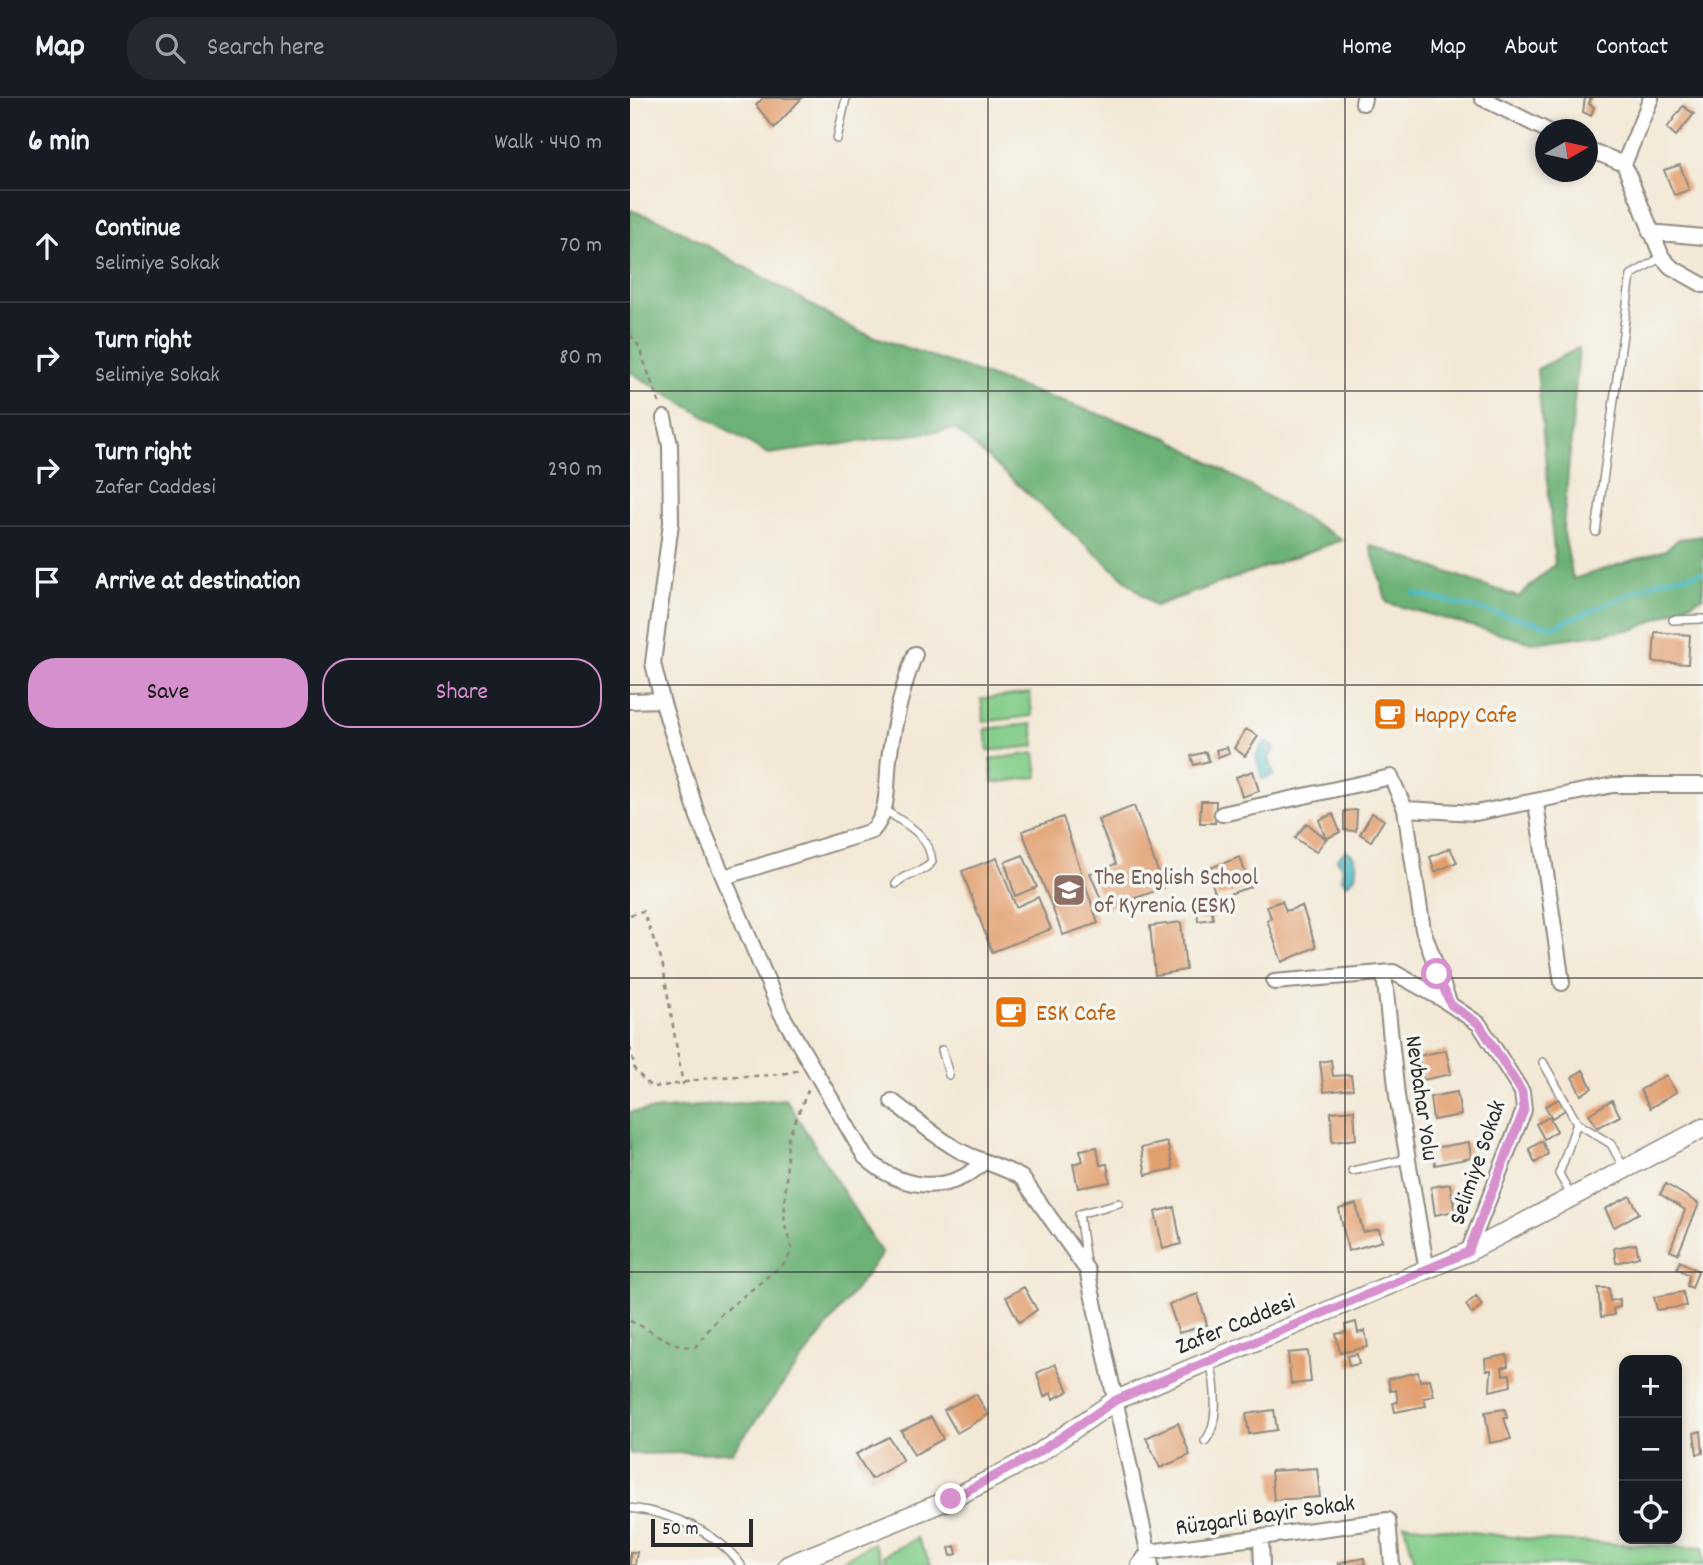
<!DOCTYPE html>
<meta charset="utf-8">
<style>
:root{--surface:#171b24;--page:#242831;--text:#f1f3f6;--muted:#9ea1a6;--line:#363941;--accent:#d690ce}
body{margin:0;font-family:Dekko,sans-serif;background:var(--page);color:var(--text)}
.controls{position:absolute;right:21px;bottom:21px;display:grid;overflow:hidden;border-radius:14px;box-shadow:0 4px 10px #0003}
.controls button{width:63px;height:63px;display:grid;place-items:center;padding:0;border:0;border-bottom:2px solid var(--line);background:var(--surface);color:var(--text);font:35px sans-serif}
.compass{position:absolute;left:905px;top:21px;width:63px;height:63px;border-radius:50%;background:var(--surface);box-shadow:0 4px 10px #0003;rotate:81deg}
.scale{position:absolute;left:21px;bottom:18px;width:102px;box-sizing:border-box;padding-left:7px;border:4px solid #2b2b2b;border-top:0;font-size:19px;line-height:24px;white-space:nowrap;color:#2b2b2b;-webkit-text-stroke:5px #f6f6f2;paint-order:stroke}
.stop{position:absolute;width:21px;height:21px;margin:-16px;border:5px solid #d690ce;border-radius:50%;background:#fff}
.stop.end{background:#d690ce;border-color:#fff;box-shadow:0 2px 7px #0008}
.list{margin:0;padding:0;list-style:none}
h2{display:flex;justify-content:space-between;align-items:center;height:91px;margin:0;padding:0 28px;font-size:30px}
h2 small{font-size:23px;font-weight:400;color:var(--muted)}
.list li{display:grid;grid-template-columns:46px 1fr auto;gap:21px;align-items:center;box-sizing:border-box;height:112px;padding:0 28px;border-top:2px solid var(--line)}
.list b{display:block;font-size:26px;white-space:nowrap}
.list p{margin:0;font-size:23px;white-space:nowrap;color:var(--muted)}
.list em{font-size:23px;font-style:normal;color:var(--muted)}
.actions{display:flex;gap:14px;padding:21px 28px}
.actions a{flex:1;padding:16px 0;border:2px solid var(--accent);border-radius:28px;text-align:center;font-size:24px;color:var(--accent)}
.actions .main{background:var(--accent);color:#111}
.icon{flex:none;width:38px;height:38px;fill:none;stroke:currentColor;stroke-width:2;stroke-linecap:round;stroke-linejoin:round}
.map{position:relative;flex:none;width:1073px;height:1467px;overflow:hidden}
header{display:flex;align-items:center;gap:42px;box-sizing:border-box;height:98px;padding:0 35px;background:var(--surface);border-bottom:2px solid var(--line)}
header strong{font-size:33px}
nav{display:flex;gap:38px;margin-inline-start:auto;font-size:24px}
.search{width:490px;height:63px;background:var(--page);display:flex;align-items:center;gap:18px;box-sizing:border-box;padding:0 24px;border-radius:28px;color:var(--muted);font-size:26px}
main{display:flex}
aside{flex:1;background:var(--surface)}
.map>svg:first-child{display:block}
.green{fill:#85ce8a;stroke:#587c5a;stroke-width:2}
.forest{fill:#6cb176;stroke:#4c6e50;stroke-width:2}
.water{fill:#48b7c0;stroke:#3a7176;stroke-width:2}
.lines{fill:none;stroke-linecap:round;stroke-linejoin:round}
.stream{stroke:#48b7c0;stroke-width:4.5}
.building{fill:#e29f6e}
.service-casing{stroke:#8f8a80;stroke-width:10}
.minor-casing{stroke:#8f8a80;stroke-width:18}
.tertiary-casing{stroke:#8f8a80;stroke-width:21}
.path{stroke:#8f8a80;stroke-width:2.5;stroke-dasharray:5 5;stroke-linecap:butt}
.service{stroke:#fff;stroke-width:7}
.minor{stroke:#fff;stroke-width:14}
.tertiary{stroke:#fff;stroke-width:18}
.route{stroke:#d690ce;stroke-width:9}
.grid{fill:none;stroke:#2b2b2b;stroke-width:2;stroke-opacity:0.55}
.labels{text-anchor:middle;stroke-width:7;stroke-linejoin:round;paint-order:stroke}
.food-label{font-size:24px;fill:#c56008;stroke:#f6f6f2;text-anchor:start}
.education-label{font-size:24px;fill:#785e54;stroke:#f6f6f2;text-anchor:start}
.street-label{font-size:24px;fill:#2b2b2b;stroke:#f6f6f2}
</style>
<header>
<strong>Map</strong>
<div class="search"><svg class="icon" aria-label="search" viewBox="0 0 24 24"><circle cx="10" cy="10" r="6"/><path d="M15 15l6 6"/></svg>Search here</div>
<nav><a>Home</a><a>Map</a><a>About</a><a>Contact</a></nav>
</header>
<main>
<aside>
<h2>6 min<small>Walk · 440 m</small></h2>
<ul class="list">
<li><svg class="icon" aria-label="ahead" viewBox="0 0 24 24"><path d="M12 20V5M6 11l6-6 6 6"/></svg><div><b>Continue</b><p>Selimiye Sokak</p></div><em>70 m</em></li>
<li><svg class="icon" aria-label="right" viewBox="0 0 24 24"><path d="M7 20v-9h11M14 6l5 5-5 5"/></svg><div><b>Turn right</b><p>Selimiye Sokak</p></div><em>80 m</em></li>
<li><svg class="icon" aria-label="right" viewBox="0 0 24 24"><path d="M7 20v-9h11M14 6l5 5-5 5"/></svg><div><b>Turn right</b><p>Zafer Caddesi</p></div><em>290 m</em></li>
<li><svg class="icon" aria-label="arrive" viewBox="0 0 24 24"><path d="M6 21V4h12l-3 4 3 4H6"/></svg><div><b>Arrive at destination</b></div></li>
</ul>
<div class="actions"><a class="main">Save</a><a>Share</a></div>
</aside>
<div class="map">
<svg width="1073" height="1467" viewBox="0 0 1073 1467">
<rect width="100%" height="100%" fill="#f6f6f2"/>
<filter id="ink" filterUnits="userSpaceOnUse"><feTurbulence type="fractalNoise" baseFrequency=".0143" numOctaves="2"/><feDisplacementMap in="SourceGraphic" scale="14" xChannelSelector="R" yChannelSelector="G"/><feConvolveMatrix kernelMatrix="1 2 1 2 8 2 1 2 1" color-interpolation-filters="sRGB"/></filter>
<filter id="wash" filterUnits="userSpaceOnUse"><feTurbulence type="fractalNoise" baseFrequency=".00686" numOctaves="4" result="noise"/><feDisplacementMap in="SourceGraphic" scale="28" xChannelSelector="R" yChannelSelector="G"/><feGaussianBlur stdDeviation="1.57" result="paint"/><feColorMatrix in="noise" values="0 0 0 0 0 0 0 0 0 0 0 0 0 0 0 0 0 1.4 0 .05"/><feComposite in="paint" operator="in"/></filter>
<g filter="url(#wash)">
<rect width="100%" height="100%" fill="#f3e8d5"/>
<path class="green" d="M400 595 402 618 354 624 351 601Z
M402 626 405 648 358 653 355 631Z
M405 655 408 679 363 685 360 661Z
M774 1426 908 1442 1073 1450V1467H786Z
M287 1440 301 1467H259L254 1457Z
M243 1445 255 1467H204Z"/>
<path class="forest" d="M0 112 35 124 228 233 538 340 712 442 525 508 325 331 138 356 0 274Z
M949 250 933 431 943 481 1035 452 1049 441 1073 438V499L1006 531 903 545 757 505 740 447 888 499 925 466 907 271Z
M156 1001 252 1156 102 1354 0 1356V1014Z"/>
<path class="water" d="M635 643 645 650 639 660 644 677 632 681 626 658Z
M716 752 723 757C729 768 728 781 716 786L711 780 713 771 707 761Z"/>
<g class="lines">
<path class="stream" d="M783 495 923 529 1034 481 1073 475"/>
</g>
<g id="blocks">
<path class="building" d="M133 0H172L144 30 126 7Z
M955 0H961L959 6 964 9 961 18 953 14Z
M1053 8 1064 16 1046 38 1037 30Z
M1050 67 1059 92 1044 97 1034 72Z
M1025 534 1060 537 1058 566 1023 564Z
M616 631 628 638 615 658 604 650Z
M597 649 599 655 588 659 586 652Z
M576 654 579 663 564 667 561 658Z
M623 673 629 693 612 699 606 679Z
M571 703H586L585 725H570Z
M504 708 534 790 475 811 460 775 486 766 468 722Z
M727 712 726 733 714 732V713Z
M742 715 754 722 741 743 730 736Z
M703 716 710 734 696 741 689 722Z
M433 719 468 825 433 837 392 733Z
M677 725 696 741 686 754 665 740Z
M820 750 827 764 805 774 800 759Z
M393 757 407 789 385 798 375 764Z
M610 759 620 789 587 800 577 771Z
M367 760 386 809 408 799 421 831 362 854 332 773Z
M652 803 656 813 672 808 686 849 652 864 637 822 641 820 637 808Z
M581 806 583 821 568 823 567 809Z
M551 824 556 872 525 877 520 828Z
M816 952 821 976 793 982 789 958Z
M701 962 703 978 721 977 723 991 694 994 690 964Z
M953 972 962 990 951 997 942 979Z
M1036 977 1046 994 1020 1010 1010 992Z
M827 994 831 1017 803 1022 800 999Z
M929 1001 935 1012 922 1020 915 1008Z
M982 1002 990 1018 967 1030 959 1016Z
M724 1012 726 1041 702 1044 701 1014Z
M919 1019 927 1033 914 1041 906 1026Z
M912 1043 918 1056 905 1065 899 1051Z
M537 1044 543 1071 516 1077 511 1050Z
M839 1044 841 1060 805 1067 803 1050Z
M467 1049 470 1067 477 1066 480 1084 448 1090 443 1066 453 1063 450 1052Z
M820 1086 825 1113 805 1117 801 1089Z
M1036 1086 1069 1106 1048 1156 1040 1153 1055 1112 1030 1096Z
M1000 1098 1009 1115 984 1129 975 1111Z
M726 1106 733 1134 749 1131 752 1143 718 1153 709 1111Z
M544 1109 551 1146 533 1151 525 1114Z
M1006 1146 1009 1159 986 1165 984 1150Z
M1050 1163 1068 1173 1062 1190 1057 1188 1059 1177 1047 1170Z
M394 1189 407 1212 389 1224 376 1199Z
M968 1190H979L980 1203 990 1201V1209L983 1211 984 1217 971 1219Z
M1053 1194 1056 1208 1027 1212 1024 1199Z
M568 1196 577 1227 549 1235 539 1206Z
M846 1198 852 1207 842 1216 836 1207Z
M726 1224 728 1235 735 1233 738 1249 710 1255 706 1236 716 1234 715 1227Z
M678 1253 681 1284 661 1286 658 1255Z
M727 1256 729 1266 719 1268 717 1258Z
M877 1257 878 1268 872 1270 873 1277 880 1276 881 1288 860 1293 861 1272H856L855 1261Z
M425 1266 439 1293 423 1301 421 1295 414 1299 407 1275Z
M788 1274 790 1283 800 1281 804 1298 794 1300 796 1308 765 1314 763 1305 768 1304 766 1292 760 1293 758 1281Z
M346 1296 358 1317 327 1335 314 1312Z
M875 1311 877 1320H874L881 1341 860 1345 855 1314Z
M644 1312 647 1332 619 1336 616 1316Z
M301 1319 313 1341 284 1357 271 1333Z
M548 1325 560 1357 530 1370 516 1340Z
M1071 1333 1073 1355 1067 1356 1064 1335Z
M259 1339 273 1363 241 1381 226 1356Z
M687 1370 690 1399 644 1402 641 1373Z
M325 1448 327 1456 321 1458 319 1450Z
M0 1454H7L5 1467H0Z
M734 1460 735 1467H709L708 1465Z"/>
</g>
</g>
<g filter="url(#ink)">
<use href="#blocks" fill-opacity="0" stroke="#8f8a80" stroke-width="2"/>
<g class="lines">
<defs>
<path id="service" d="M207 41 216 0
M966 434 1001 177 1032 159
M1043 522 1073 521
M255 712C276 727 299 735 302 764 293 776 275 774 266 786
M312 952 319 977
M913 964 947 1025 981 1046 995 1072
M722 1073 777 1061
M941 1097 929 1076 947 1025
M456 1165 449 1116 489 1105
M575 1343C590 1325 586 1283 579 1262
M0 1410C41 1415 86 1433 111 1467"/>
<path id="minor" d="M852 0 916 32
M733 5 734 0
M958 51 994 66 1032 159 1041 169 1073 187
M994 66 1021 0
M1020 134 1073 139
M34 320 40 347 41 425 23 565 32 602 68 719 151 915 235 1059C270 1092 318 1098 354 1064
M0 603 32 602
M906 705 932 885
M775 711 846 715 983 687H1073
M592 716 761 679 775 711 793 832 819 904
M94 779 242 733C260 714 256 686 259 661 264 625 272 590 285 556
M754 875 767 998 797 1173
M644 884 763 874 812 901 849 926 892 994 894 1012 838 1154
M262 1003C283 1019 303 1037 325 1050 346 1063 371 1067 392 1080L457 1172 521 1467
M631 1441 632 1467
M509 1467 519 1454 758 1422 762 1467"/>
<path id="tertiary" d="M158 1467 321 1401 359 1382 406 1357 486 1302 838 1154 1073 1030"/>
</defs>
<use href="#service" class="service-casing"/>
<use href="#minor" class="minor-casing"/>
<use href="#tertiary" class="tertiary-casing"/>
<path class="path" d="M0 237 8 247 30 307
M0 817 13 813 32 863 53 987
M0 949 5 972 21 989C43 988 65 981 87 979 116 977 141 980 170 972
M0 1223C22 1232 42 1250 65 1249L91 1216 156 1164 162 1152 154 1124 158 1040 179 990"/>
<use href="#service" class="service"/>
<use href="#minor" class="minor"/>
<use href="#tertiary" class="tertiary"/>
</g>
</g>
<g class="lines" filter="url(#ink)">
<path class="route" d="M321 1401 406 1356 486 1302 838 1154 894 1012 892 994 849 926 821 907 807 876"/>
</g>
<path class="grid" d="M358 0V1467M715 0V1467M0 293H1073M0 587H1073M0 880H1073M0 1174H1073"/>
<defs>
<symbol id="cafe-square" viewBox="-11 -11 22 22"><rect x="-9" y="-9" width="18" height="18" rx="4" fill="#e8710a" stroke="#f6f6f2"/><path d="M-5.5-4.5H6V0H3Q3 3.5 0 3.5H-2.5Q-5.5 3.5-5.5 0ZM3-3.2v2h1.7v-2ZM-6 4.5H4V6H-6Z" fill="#fff"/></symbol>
<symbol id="school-square" viewBox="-11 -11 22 22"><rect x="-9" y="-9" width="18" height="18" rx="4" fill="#8d6e63" stroke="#f6f6f2"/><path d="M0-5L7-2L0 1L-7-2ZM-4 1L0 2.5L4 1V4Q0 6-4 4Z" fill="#fff"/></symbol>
</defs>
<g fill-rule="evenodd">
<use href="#cafe-square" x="741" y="597" width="38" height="38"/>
<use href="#school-square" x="420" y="773" width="38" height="38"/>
<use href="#cafe-square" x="362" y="895" width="38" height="38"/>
</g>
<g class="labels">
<g class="food-label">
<text x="784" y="624">Happy Cafe</text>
<text x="406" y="922">ESK Cafe</text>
</g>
<g class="education-label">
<text x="464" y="786">The English School<tspan x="464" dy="28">of Kyrenia (ESK)</tspan></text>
</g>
<g class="street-label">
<text transform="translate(793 1000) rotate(82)" y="8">Nevbahar Yolu</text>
<text transform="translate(846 1064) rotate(-71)" y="8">Selimiye Sokak</text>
<text transform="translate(605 1225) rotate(-22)" y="8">Zafer Caddesi</text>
<text transform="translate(635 1416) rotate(-8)" y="8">Rüzgarli Bayir Sokak</text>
</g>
</g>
</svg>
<div class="controls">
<button>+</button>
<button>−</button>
<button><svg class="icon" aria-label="locate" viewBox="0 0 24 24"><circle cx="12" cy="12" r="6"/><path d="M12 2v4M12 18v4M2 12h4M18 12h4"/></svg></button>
</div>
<svg class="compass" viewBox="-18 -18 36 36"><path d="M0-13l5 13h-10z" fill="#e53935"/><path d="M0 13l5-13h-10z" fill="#9ea1a6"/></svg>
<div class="scale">50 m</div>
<div class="stop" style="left:807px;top:876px"></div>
<div class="stop end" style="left:321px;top:1401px"></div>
</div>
</main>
